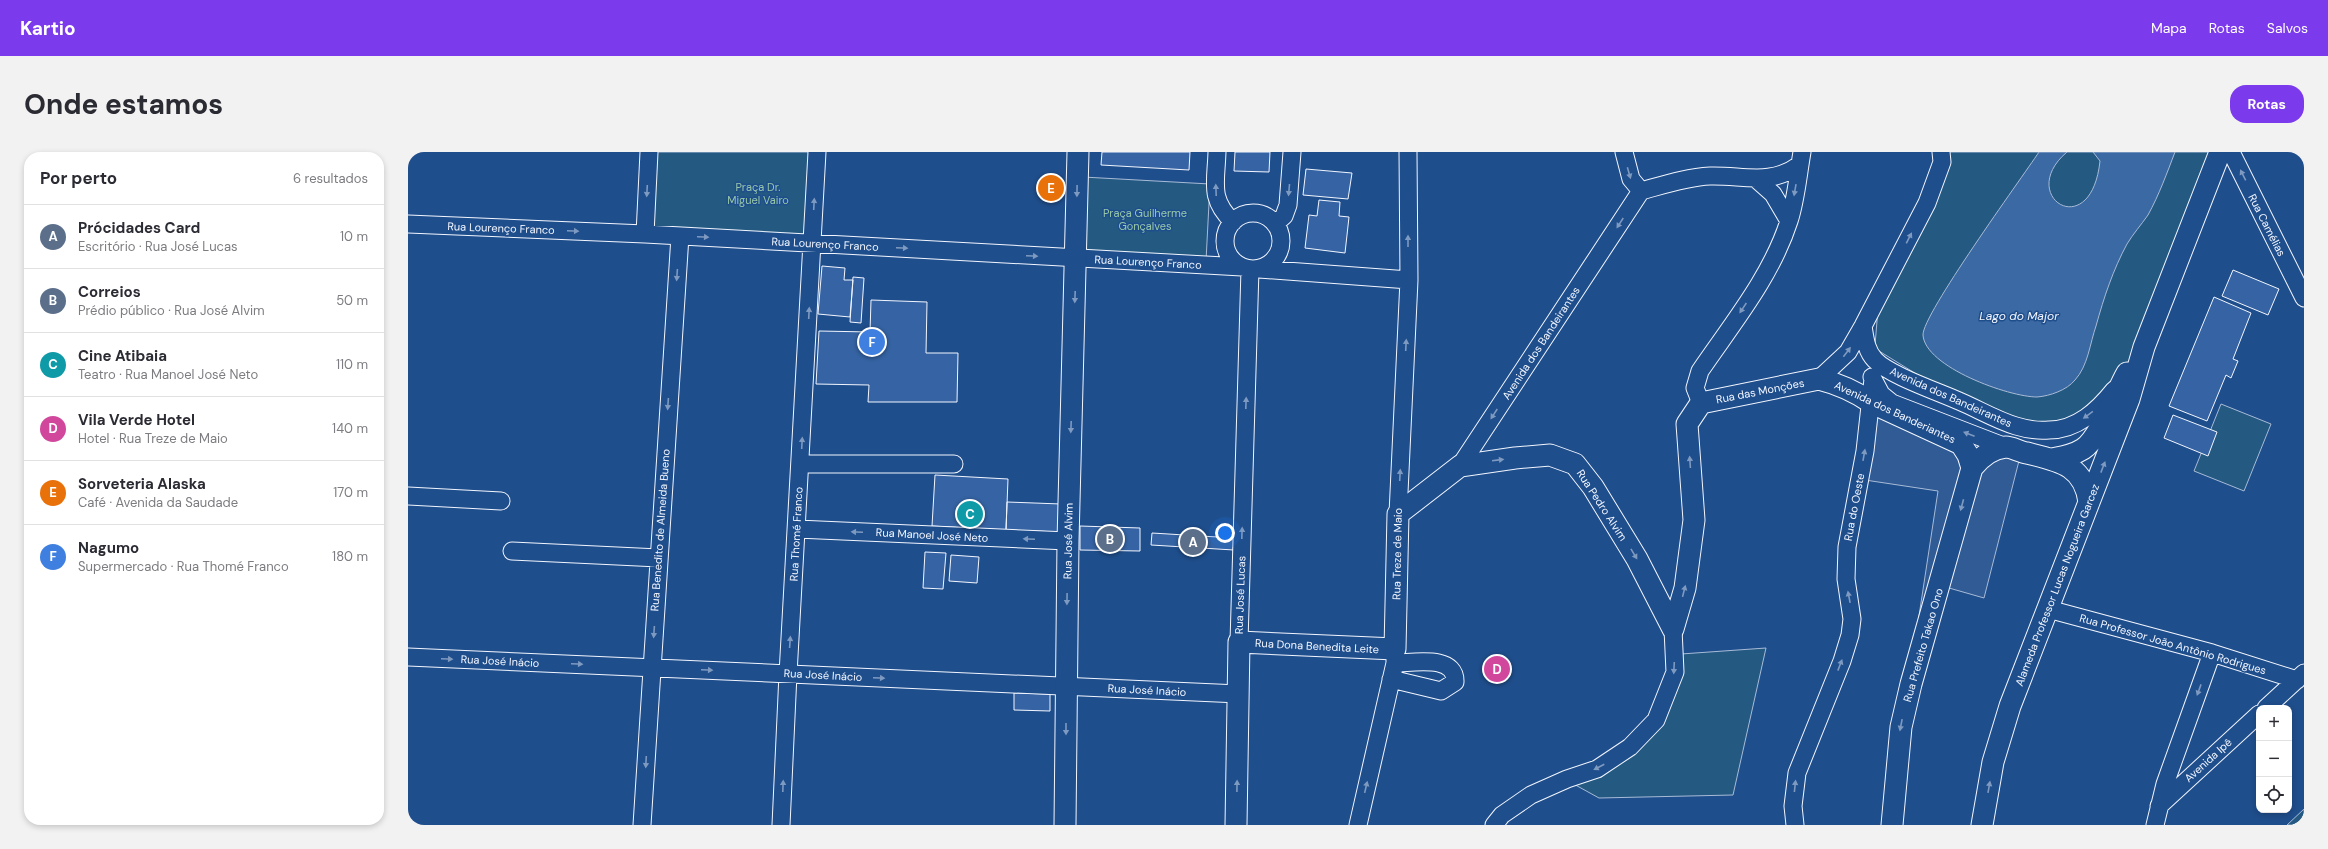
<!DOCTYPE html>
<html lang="pt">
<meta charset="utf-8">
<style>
:root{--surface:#fff;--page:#f2f2f3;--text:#2b2b33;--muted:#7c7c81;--line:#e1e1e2;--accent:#7c3aed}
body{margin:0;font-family:"DM Sans",sans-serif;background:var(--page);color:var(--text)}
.controls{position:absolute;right:12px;bottom:12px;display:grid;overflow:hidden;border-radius:8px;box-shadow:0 2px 6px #0003}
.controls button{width:36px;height:36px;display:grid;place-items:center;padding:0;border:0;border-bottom:1px solid var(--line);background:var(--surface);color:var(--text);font:20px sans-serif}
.you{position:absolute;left:817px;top:381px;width:14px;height:14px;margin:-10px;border:3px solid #fff;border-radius:50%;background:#1a73e8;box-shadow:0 0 0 6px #1a73e833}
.badge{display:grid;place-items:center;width:26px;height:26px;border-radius:50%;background:var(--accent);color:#fff;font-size:13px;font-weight:700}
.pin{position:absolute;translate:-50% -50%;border:2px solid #fff;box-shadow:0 1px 4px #0006}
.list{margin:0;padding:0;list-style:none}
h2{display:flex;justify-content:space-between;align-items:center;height:52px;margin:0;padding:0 16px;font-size:17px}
h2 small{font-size:13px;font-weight:400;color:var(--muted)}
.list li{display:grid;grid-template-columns:26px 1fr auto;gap:12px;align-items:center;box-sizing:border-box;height:64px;padding:0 16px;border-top:1px solid var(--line)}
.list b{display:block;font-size:15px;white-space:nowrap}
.list p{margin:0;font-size:13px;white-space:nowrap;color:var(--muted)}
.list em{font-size:13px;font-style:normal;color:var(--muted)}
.icon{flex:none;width:22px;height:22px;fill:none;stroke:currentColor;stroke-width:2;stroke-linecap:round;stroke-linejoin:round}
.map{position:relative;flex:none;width:1896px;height:673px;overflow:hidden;border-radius:16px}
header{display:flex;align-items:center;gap:24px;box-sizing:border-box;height:56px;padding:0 20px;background:var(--accent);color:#fff}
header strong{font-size:19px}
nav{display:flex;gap:22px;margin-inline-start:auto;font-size:14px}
.intro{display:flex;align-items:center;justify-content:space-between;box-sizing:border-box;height:96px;padding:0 24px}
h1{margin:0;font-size:28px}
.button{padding:10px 18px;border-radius:16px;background:var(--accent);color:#fff;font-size:14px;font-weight:700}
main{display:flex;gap:24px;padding:0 24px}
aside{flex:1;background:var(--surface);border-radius:16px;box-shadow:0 2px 6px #0003}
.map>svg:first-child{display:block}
.green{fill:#245a82;stroke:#a8bbd7}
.parking{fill:#305b95;stroke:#a8bbd7}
.water{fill:#3b69a3;stroke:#a8bbd7}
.building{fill:#3563a3;stroke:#f2f6ff}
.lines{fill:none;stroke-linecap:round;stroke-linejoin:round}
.minor-casing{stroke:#f2f6ff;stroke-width:19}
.major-casing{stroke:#f2f6ff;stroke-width:23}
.minor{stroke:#1f4e8c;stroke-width:17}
.major{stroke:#1f4e8c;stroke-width:21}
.oneway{fill:#7e9ac0}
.labels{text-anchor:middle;stroke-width:3;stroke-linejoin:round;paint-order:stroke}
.park-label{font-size:11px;fill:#97c8a6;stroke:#1f4e8c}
.street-label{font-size:11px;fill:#f2f6ff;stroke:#1f4e8c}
.water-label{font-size:12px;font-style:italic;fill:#f2f6ff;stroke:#1f4e8c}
</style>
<header>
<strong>Kartio</strong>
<nav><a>Mapa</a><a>Rotas</a><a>Salvos</a></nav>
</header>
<div class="intro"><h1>Onde estamos</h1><a class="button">Rotas</a></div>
<main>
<aside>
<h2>Por perto<small>6 resultados</small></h2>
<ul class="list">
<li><span class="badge" style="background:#5c6f8a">A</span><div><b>Prócidades Card</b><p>Escritório · Rua José Lucas</p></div><em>10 m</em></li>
<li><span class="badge" style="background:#5c6f8a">B</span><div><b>Correios</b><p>Prédio público · Rua José Alvim</p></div><em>50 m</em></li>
<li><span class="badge" style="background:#0f9aa8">C</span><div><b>Cine Atibaia</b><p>Teatro · Rua Manoel José Neto</p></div><em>110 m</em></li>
<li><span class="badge" style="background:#d1479c">D</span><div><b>Vila Verde Hotel</b><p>Hotel · Rua Treze de Maio</p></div><em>140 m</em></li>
<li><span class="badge" style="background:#e8710a">E</span><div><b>Sorveteria Alaska</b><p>Café · Avenida da Saudade</p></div><em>170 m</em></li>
<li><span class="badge" style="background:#3f7fe0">F</span><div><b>Nagumo</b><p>Supermercado · Rua Thomé Franco</p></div><em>180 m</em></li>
</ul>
</aside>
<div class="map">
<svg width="1896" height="673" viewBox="0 0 1896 673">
<rect width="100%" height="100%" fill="#1f4e8c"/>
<path class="green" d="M244 0H401L398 84 240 79Z
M1537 0H1806L1756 144 1713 226 1659 270 1612 273 1536 239 1471 199 1466 205 1471 145Z
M675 25 802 32 798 109 673 102Z
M1813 252 1863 272 1836 339 1786 319Z
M1358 496 1325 643 1191 646 1162 630 1227 600 1273 502Z
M1896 657V673H1879Z"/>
<path class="parking" d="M1468 263 1561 306 1502 523 1530 339 1457 328Z
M1613 301 1576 446 1534 434 1574 308Z"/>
<path class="water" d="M1631 0H1659C1607 44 1683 93 1692 9L1685 0H1767C1759 21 1751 43 1740 63 1733 73 1725 82 1719 92 1705 118 1696 145 1688 174 1682 191 1680 214 1667 228 1659 238 1642 244 1629 245 1601 245 1517 215 1515 183 1514 163 1613 27 1631 0Z"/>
<path class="building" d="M694 0H782L781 18 693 13Z
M827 0H862L861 20 826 19Z
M898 17 944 21 940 47 895 43Z
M911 48 932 50 931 64 941 65 937 101 897 96 901 63 909 64Z
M414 114 437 116 436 128H445L442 165 410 162Z
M1825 118 1871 137 1860 163 1814 144Z
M445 125 456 126 453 171 442 170Z
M1806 145 1843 161 1825 207 1830 209 1823 226 1818 223 1799 269 1761 254Z
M463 148 519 150 518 201H550L549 250H460L461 233 408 232 411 179 462 180Z
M1765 263 1809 280 1800 304 1756 286Z
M527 323 600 327 598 378 524 374Z
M599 350 653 352 652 380 598 378Z
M672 374 732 376V399L672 398Z
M744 381 826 386V398L743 393Z
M517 400 538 401 535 437 515 436Z
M543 403 571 405 569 431 541 429Z
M606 541 642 542V559L606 558Z"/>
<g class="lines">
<defs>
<path id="minor" d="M809 0C808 31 801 47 825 70
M1216 0 1223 27 1233 39
M1823 0 1896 146
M1347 26 1365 42 1381 69
M1233 39C1255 33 1279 25 1302 24 1335 23 1363 34 1391 13
M817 89a28 28 0 1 1 56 0a28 28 0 1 1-56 0Z
M0 72 237 82 834 115
M867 72 876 64 880 53 884 0
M237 82 241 0
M851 117 1001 128
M1455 174C1457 186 1458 199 1467 208 1481 223 1531 240 1551 249 1570 257 1588 268 1608 274 1618 277 1630 279 1641 278 1669 278 1690 258 1706 238
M1464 225 1473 242 1484 251 1598 295
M1411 227 1440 200 1455 174 1519 51 1534 10 1533 0
M1293 251 1287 236 1292 219C1324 172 1363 125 1381 69 1388 48 1390 23 1394 0
M392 312H546
M1052 314 1233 39
M0 344 93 349
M990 362 1001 128 1000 0
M389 377 660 389
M104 399 251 406
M1640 457 1804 501 1889 528
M831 490 842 117
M0 505 831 542
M983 527 1033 539 1047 530C1048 502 1005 511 987 511
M1858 556 1896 521
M1751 654 1851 562
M234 673 272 84
M373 673 380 522 409 0
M950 673 987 511V497
M1086 673 1094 663 1123 643 1159 627 1189 617 1222 595 1248 568 1267 520 1265 477
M1387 673 1385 654 1389 621 1434 509 1442 483 1444 467 1438 427 1439 395 1457 299 1465 227
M1747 673 1757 632 1804 501"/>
<path id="major" d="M1643 307C1654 305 1664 304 1675 297 1692 286 1708 240 1719 221
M1265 477 1277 436 1286 368 1279 272 1293 251 1411 227C1431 232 1447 239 1464 251L1553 292 1560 303 1564 316
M657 673 660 389 670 0
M828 673 831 490 987 497 990 362 1052 314 1107 306 1142 303 1167 312 1185 335 1229 407 1265 477
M1484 673 1493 575 1503 532 1564 316C1572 306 1584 296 1598 295 1604 295 1612 300 1619 301 1651 309 1676 313 1681 350
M1574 673 1585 610 1602 554 1721 247 1736 195 1812 0"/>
</defs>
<use href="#minor" class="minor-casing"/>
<use href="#major" class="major-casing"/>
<use href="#minor" class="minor"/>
<use href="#major" class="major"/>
</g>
<defs><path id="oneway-solid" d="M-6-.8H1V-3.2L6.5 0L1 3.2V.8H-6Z"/></defs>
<g class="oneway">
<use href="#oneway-solid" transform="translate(1221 21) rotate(74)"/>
<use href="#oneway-solid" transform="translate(1835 23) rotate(-117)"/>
<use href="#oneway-solid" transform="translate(808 38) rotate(-92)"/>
<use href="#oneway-solid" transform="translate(881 38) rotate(95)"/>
<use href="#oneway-solid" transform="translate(1387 38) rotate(100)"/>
<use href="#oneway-solid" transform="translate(239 39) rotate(93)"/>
<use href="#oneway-solid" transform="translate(669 39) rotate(91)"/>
<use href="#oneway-solid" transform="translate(406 52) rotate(-87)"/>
<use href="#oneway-solid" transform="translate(1212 71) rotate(123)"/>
<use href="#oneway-solid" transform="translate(165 79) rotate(2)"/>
<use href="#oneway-solid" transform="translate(295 85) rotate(3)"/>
<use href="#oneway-solid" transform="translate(1501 86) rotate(-63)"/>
<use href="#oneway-solid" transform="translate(1000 89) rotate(-90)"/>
<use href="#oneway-solid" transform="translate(494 96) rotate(3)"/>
<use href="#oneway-solid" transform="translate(624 104) rotate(3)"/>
<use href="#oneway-solid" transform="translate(269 123) rotate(94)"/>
<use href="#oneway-solid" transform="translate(667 145) rotate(92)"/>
<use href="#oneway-solid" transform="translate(1335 156) rotate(124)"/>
<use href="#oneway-solid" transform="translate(401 161) rotate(-87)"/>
<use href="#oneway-solid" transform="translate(998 193) rotate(-87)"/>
<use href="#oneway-solid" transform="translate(1439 200) rotate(-53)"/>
<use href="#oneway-solid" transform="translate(838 251) rotate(-88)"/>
<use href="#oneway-solid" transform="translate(260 252) rotate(94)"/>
<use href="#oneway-solid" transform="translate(1086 262) rotate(123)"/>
<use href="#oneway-solid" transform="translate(1680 263) rotate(144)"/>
<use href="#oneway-solid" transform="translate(663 275) rotate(92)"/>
<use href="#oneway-solid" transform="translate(1561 282) rotate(-159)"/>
<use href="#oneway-solid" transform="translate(394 291) rotate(-87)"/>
<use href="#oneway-solid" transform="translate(1456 303) rotate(-80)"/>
<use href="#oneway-solid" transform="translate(1090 308) rotate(-7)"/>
<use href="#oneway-solid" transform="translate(1282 310) rotate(-94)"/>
<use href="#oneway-solid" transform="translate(1695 315) rotate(-69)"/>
<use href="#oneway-solid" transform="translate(992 323) rotate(-87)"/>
<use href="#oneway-solid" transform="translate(1554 353) rotate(105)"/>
<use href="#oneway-solid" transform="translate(449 380) rotate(-177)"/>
<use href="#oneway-solid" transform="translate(834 381) rotate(-88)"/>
<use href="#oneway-solid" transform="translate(621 387) rotate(-177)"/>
<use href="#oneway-solid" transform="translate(1226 402) rotate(59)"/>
<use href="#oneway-solid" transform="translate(1276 439) rotate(-76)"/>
<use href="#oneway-solid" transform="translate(1441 445) rotate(-101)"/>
<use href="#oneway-solid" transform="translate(659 447) rotate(91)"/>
<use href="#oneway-solid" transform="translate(246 480) rotate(94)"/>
<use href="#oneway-solid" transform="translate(382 490) rotate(-86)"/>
<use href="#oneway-solid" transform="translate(39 507) rotate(3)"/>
<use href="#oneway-solid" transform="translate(169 512) rotate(3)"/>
<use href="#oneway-solid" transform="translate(1432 513) rotate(-69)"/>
<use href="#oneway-solid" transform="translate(1266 516) rotate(93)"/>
<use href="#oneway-solid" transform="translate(299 518) rotate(3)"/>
<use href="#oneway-solid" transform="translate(471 526) rotate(3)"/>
<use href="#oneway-solid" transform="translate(1791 538) rotate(110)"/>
<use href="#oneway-solid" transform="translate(1493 573) rotate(101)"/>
<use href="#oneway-solid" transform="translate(658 577) rotate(90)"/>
<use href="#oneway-solid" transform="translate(238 610) rotate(93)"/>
<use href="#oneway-solid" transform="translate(1191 615) rotate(152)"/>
<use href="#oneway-solid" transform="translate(375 634) rotate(-88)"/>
<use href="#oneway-solid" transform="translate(829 634) rotate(-89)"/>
<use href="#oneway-solid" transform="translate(1387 634) rotate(-84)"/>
<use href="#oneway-solid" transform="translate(958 635) rotate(-77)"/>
<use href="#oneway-solid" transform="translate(1581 635) rotate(-80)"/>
</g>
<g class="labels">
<g class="park-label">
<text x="350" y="39">Praça Dr.<tspan x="350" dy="13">Miguel Vairo</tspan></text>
<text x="737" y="65">Praça Guilherme<tspan x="737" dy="13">Gonçalves</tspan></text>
</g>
<g class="street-label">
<text transform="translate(1859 73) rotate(63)" y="4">Rua Camélias</text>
<text transform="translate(93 76) rotate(2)" y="4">Rua Lourenço Franco</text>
<text transform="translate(417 92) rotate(3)" y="4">Rua Lourenço Franco</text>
<text transform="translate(740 110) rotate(3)" y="4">Rua Lourenço Franco</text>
<text transform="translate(1133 191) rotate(-57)" y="4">Avenida dos Bandeirantes</text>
<text transform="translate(1352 239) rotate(-11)" y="4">Rua das Monções</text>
<text transform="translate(1543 245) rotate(24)" y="4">Avenida dos Bandeirantes</text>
<text transform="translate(1487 260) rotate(25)" y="4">Avenida dos Banderiantes</text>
<text transform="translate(1194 353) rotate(57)" y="4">Rua Pedro Alvim</text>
<text transform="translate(1446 355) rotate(-79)" y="4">Rua do Oeste</text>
<text transform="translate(252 378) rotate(-86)" y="4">Rua Benedito de Almeida Bueno</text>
<text transform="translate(388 382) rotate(-87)" y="4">Rua Thomé Franco</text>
<text transform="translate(524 383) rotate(3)" y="4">Rua Manoel José Neto</text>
<text transform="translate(660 389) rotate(-89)" y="4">Rua José Alvim</text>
<text transform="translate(989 402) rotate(-89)" y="4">Rua Treze de Maio</text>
<text transform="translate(1649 433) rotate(-69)" y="4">Alameda Professor Lucas Nogueira Garcez</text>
<text transform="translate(832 443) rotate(-88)" y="4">Rua José Lucas</text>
<text transform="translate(1765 492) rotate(16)" y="4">Rua Professor João Antônio Rodrigues</text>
<text transform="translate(1515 493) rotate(-74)" y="4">Rua Prefeito Takao Ono</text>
<text transform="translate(909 494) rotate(3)" y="4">Rua Dona Benedita Leite</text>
<text transform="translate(92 509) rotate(3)" y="4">Rua José Inácio</text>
<text transform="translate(415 523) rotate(3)" y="4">Rua José Inácio</text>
<text transform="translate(739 538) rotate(3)" y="4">Rua José Inácio</text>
<text transform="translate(1800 608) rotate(-42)" y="4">Avenida Ipê</text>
</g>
<g class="water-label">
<text x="1611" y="168">Lago do Major</text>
</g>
</g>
</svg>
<div class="controls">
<button>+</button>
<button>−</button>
<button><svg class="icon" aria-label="locate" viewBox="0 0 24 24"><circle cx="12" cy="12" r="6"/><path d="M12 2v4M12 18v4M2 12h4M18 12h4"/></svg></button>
</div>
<div class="you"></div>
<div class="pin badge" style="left:785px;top:390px;background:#5c6f8a">A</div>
<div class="pin badge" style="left:702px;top:387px;background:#5c6f8a">B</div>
<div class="pin badge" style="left:562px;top:362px;background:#0f9aa8">C</div>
<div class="pin badge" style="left:1089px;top:517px;background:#d1479c">D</div>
<div class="pin badge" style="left:643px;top:36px;background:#e8710a">E</div>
<div class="pin badge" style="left:464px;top:190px;background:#3f7fe0">F</div>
</div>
</main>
